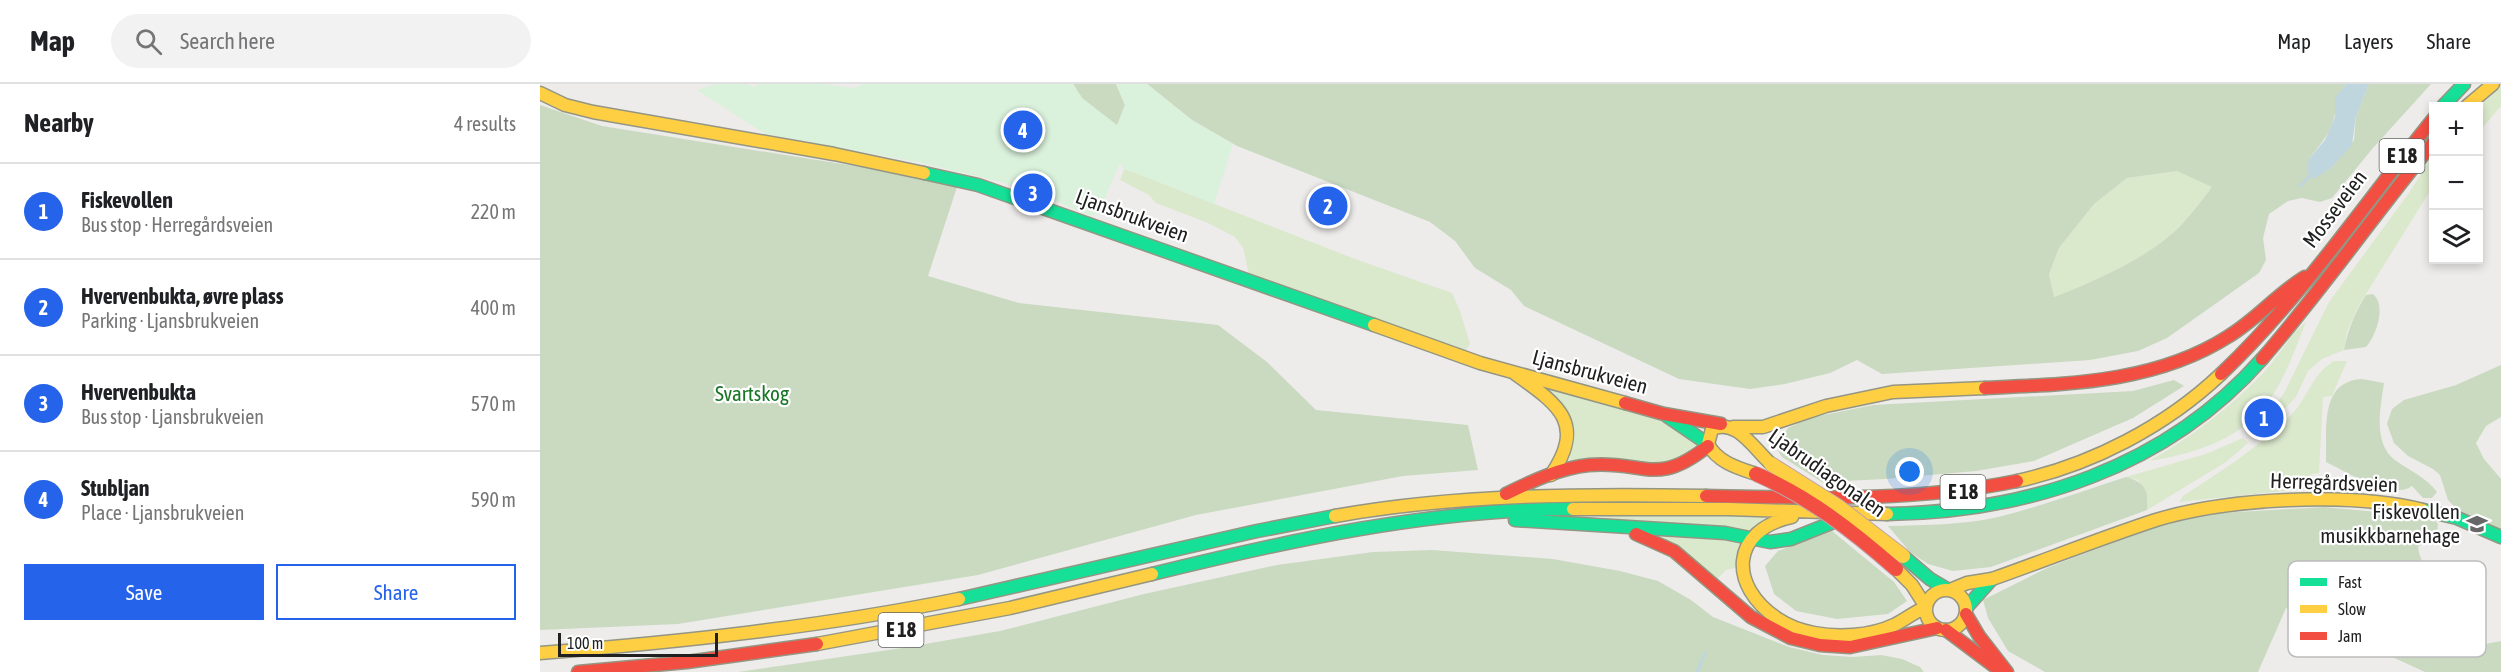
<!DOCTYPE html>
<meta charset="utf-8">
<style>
:root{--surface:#fff;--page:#f2f2f2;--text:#202124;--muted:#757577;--line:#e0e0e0;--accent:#2563eb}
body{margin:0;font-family:"Asap Condensed",sans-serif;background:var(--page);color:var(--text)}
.controls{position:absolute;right:18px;top:18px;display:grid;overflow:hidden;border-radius:0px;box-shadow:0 3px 9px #0003}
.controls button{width:54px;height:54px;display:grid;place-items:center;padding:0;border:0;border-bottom:2px solid var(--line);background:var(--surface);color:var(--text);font:30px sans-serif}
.scale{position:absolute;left:18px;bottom:15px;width:160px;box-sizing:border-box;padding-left:6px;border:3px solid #202020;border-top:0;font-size:16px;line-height:21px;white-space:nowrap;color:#202020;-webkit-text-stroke:4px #fff;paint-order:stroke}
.you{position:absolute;left:1370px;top:388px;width:21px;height:21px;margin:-15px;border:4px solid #fff;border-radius:50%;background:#1a73e8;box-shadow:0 0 0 9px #1a73e833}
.badge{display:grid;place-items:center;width:39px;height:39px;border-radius:50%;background:var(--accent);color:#fff;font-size:20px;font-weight:700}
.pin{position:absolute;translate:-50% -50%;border:3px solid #fff;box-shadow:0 2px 6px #0006}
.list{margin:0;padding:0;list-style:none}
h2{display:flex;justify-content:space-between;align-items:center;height:78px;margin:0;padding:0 24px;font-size:26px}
h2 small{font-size:20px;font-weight:400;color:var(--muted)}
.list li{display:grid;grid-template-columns:39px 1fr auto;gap:18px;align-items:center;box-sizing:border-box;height:96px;padding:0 24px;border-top:2px solid var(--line)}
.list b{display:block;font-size:22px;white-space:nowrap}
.list p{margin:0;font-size:20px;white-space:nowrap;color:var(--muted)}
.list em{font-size:20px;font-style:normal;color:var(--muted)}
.actions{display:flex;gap:12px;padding:18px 24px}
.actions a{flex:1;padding:14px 0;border:2px solid var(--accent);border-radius:0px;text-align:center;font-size:21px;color:var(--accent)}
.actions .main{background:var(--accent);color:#fff}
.icon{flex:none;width:33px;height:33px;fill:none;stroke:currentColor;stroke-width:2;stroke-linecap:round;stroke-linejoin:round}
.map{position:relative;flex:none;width:1961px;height:588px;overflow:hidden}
header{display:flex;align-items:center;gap:36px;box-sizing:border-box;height:84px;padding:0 30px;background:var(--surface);border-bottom:2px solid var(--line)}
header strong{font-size:28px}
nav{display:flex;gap:33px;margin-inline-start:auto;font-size:21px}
.search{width:420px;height:54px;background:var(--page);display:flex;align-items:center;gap:15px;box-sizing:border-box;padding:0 21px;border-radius:33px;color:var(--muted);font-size:22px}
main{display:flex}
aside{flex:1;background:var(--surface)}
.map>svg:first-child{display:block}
.grass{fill:#dae8cc}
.forest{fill:#c9dac1;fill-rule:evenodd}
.park{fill:#daf1db}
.water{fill:#c0d6de}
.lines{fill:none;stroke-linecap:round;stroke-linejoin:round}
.stream{stroke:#c0d6de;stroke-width:3}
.fast-casing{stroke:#949683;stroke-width:15}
.slow-casing{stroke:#949683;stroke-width:15}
.jam-casing{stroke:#949683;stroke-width:15}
.fast{stroke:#16e098;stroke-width:12}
.slow{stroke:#ffcf43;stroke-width:12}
.jam{stroke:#f24e42;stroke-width:12}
.slow-bridge-casing{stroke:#c0a3aa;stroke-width:16;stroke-linecap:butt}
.jam-bridge-casing{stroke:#c0a3aa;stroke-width:16;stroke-linecap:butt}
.slow-bridge{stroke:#ffcf43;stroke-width:14}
.jam-bridge{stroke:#f24e42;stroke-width:14}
.labels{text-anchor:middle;stroke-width:4.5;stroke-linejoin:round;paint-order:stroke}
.shield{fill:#fff;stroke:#636363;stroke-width:1.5}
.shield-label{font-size:20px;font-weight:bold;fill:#202020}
.street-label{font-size:21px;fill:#202020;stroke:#fff}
.park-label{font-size:21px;fill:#177524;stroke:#fff}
.poi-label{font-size:21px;fill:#202020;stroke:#fff;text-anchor:end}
.key{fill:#fff;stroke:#bcbcbc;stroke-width:1.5}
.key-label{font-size:16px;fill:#202020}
</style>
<header>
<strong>Map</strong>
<div class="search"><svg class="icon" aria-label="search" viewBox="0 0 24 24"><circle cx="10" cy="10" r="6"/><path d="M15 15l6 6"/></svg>Search here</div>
<nav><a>Map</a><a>Layers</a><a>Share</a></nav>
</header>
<main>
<aside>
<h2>Nearby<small>4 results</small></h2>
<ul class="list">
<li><span class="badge">1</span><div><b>Fiskevollen</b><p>Bus stop · Herregårdsveien</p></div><em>220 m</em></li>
<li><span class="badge">2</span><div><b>Hvervenbukta, øvre plass</b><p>Parking · Ljansbrukveien</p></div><em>400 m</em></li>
<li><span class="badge">3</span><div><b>Hvervenbukta</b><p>Bus stop · Ljansbrukveien</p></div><em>570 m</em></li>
<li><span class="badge">4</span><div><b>Stubljan</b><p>Place · Ljansbrukveien</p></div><em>590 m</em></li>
</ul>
<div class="actions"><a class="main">Save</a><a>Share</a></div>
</aside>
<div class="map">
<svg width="1961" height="588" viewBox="0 0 1961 588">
<rect width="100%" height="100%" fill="#eeecea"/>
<path class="grass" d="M1961 3V22L1939 48V23Z
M1893 71V102L1818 223 1807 248 1804 266 1782 275 1768 287 1756 313 1733 337 1728 332 1744 309 1789 218 1869 109Z
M584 86H588L815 175 912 209 920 227 930 260 926 266 709 190 703 164 695 153 668 139 616 119 609 111 580 96Z
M1637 87 1673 103C1660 119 1648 135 1633 149 1601 177 1553 198 1514 213L1509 190 1519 164 1554 120 1587 94Z
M1766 238C1754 268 1743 301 1722 326 1695 357 1649 371 1609 377 1652 353 1691 323 1725 287 1739 272 1750 250 1766 238Z
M1794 277H1807L1792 312 1783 313 1779 389 1771 390V404L1639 418 1644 411C1682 387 1720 362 1752 330 1769 312 1771 291 1794 277Z
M1008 305 1125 337 1157 360 1134 378 1029 379 1030 371Z
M1703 354 1708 359 1686 378 1607 426 1608 415 1598 396 1586 393 1666 370Z
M1049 429 1228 431 1209 449 1080 438Z
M1118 449 1203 456 1195 484 1186 486 1176 496Z"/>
<path class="forest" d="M533 0H576L585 21 577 42 542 14Z
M607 0H1806C1795 12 1798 25 1792 40 1787 54 1778 63 1769 75V85L1776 92 1791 84 1814 56 1816 32 1829 0H1891L1833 64 1792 114 1780 118 1762 114 1748 117 1729 130 1723 154 1726 176 1719 189 1627 254 1598 267 1550 276 1342 290 1317 276 1290 289 1245 300 1210 305 1139 295 984 222 971 206 935 184 915 157 890 138 697 62 652 36ZM1637 87 1672 103C1660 119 1648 135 1633 149 1601 177 1553 198 1514 213L1509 190 1519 164 1554 120 1587 94Z
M0 21 62 42 359 89 417 103 388 192 479 219 678 241 727 278 776 326 928 341 938 386 863 392 656 431 438 491 138 540 0 546Z
M1833 210C1847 222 1836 252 1826 263L1804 266C1808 246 1815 228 1826 211Z
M1961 281V333L1946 342 1936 359 1944 375 1961 395V448L1919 427 1908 416 1900 391 1893 385 1868 372 1854 359 1847 340 1852 325 1864 316 1916 301Z
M1822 295 1844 299C1841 322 1832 359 1855 376 1870 387 1886 393 1897 408L1892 414H1883L1872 402C1851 417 1807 388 1786 378 1787 346 1779 297 1822 295Z
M1634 296 1644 302 1593 334 1494 377 1436 387 1346 395 1282 398 1242 373 1236 364 1248 344 1269 334 1333 321 1593 307Z
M1586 393C1605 398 1609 407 1607 426L1451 483 1413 487 1388 480 1370 468 1348 442C1384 441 1423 441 1458 433 1502 422 1543 407 1586 393Z
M1784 423 1892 433 1898 440 1897 450 1878 463C1882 490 1900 495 1911 516 1917 528 1919 545 1921 558L1930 563 1961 557V588H1885L1746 524 1718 588H1505L1468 567 1448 534 1443 516 1507 484 1600 448 1664 430ZM1824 496 1871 528 1869 537 1859 550C1817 534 1823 540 1824 496Z
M1292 447 1354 498 1367 517 1348 530 1297 535 1256 527 1234 510 1225 482 1238 467Z
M892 466 1013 475 1080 487 1118 497 1151 516 1173 533 1249 563 1283 571 1313 573 1341 571 1362 575 1380 583 1384 588H198L362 564 460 547 604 510 737 481 833 468Z"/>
<path class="park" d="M176 0H205L215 3 218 0H283L313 4 324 0H533L542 14 577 41 585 21 576 0H607L652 36 693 60 674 120 588 86H584L580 79 558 130 551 132 492 107 453 96 377 78 225 50 157 6Z"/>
<path class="water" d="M1806 0H1829L1816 32 1812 61 1791 84 1774 95 1767 88 1769 75 1785 56 1795 33V14Z"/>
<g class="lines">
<path class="stream" d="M1760 102 1771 91
M1157 588 1165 569"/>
<defs>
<path id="fast" d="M1903 22 1924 0
M384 89 438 101 834 241
M1127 332 1168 360
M1883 426 1917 434 1961 453
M1347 430C1488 428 1626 384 1722 275
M975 436 1185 449 1230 458 1251 455 1304 434
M1363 472 1390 495 1407 505
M612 490C750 456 891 425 1033 425
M419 515 717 447 795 432
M1426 524 1452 495"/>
<path id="slow" d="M0 9 25 21 53 28 294 70 384 89
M1927 22 1953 0
M834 241 940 279 1085 319
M974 289C1017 320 1047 338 1011 391
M1193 343H1223L1286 322 1353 308 1445 304
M1216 390C1198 384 1177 378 1168 360L1172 345C1197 334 1214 365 1231 380
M1477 397C1552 381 1626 342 1681 290
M1033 425H1188L1347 430
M795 432C918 410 1042 410 1166 412
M1252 433C1190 446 1188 502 1238 535 1259 549 1288 553 1313 551 1327 550 1341 547 1354 541 1365 536 1374 528 1386 523
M1356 485 1372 501 1386 523
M1386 526a20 20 0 1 1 40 0a20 20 0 1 1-40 0Z
M1410 506 1427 499 1452 495C1506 476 1561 454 1616 436 1689 414 1809 408 1883 426
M277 560 470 524 612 490
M0 569C140 558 281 543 419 515"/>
<path id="jam" d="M1722 275C1783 205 1835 129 1894 58
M1681 290C1762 213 1824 120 1894 34
M1445 304C1528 300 1616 299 1689 252 1717 235 1737 210 1765 193
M1085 319 1124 330 1181 340
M966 410C992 397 1020 384 1049 381 1104 376 1116 404 1168 362
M1166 412C1270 414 1374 418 1477 397
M1096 450 1134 467 1211 533 1251 554 1280 561 1310 563 1397 544
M1426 530 1439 552 1467 588
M1406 546 1462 588
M38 588 147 578 277 560"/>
</defs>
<use href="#fast" class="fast-casing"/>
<use href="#slow" class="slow-casing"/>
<use href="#jam" class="jam-casing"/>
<use href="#fast" class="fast"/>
<use href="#slow" class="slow"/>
<use href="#jam" class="jam"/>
<defs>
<path id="slow-bridge" d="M1231 380 1299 423 1363 472"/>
<path id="jam-bridge" d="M1216 390C1269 413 1313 447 1356 485"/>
</defs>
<use href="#slow-bridge" class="slow-bridge-casing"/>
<use href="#jam-bridge" class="jam-bridge-casing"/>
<use href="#slow-bridge" class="slow-bridge"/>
<use href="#jam-bridge" class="jam-bridge"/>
</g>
<defs>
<symbol id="school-bare" viewBox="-9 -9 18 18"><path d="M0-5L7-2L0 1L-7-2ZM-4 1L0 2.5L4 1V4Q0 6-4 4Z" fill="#686767" stroke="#fff" stroke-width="2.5" paint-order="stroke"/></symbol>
</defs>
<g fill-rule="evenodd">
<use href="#school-bare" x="1922" y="425" width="30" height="30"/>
</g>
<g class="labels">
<g class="shield">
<rect x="1839.5" y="55" width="45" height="34" rx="4.5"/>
<rect x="1400.5" y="391" width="45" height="34" rx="4.5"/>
<rect x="338.5" y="529" width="45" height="34" rx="4.5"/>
</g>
<g class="shield-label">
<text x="1862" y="79">E 18</text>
<text x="1423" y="415">E 18</text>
<text x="361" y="553">E 18</text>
</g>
<g class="street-label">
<text transform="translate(1795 125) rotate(-53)" y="7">Mosseveien</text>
<text transform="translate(592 132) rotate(20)" y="7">Ljansbrukveien</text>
<text transform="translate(1050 288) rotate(15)" y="7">Ljansbrukveien</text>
<text transform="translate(1287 389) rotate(35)" y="7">Ljabrudiagonalen</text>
<text transform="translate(1794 399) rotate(2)" y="7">Herregårdsveien</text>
</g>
<g class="park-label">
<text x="212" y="317">Svartskog</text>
</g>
<g class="poi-label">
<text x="1920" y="435">Fiskevollen<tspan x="1920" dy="24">musikkbarnehage</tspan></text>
</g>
</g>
<rect x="1748" y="477" width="198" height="96" rx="9" class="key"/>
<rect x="1760" y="494" width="27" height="8" fill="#16e098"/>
<rect x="1760" y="521" width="27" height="8" fill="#ffcf43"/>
<rect x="1760" y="548" width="27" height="8" fill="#f24e42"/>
<g class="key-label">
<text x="1798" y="504">Fast</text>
<text x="1798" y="531">Slow</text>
<text x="1798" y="558">Jam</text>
</g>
</svg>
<div class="controls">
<button>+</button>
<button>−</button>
<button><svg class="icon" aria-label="layers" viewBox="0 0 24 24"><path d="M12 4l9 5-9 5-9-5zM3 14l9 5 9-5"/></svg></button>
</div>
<div class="scale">100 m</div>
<div class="you"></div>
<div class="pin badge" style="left:1724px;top:334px">1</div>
<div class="pin badge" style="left:788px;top:122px">2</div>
<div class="pin badge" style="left:493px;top:109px">3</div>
<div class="pin badge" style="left:483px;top:46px">4</div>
</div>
</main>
